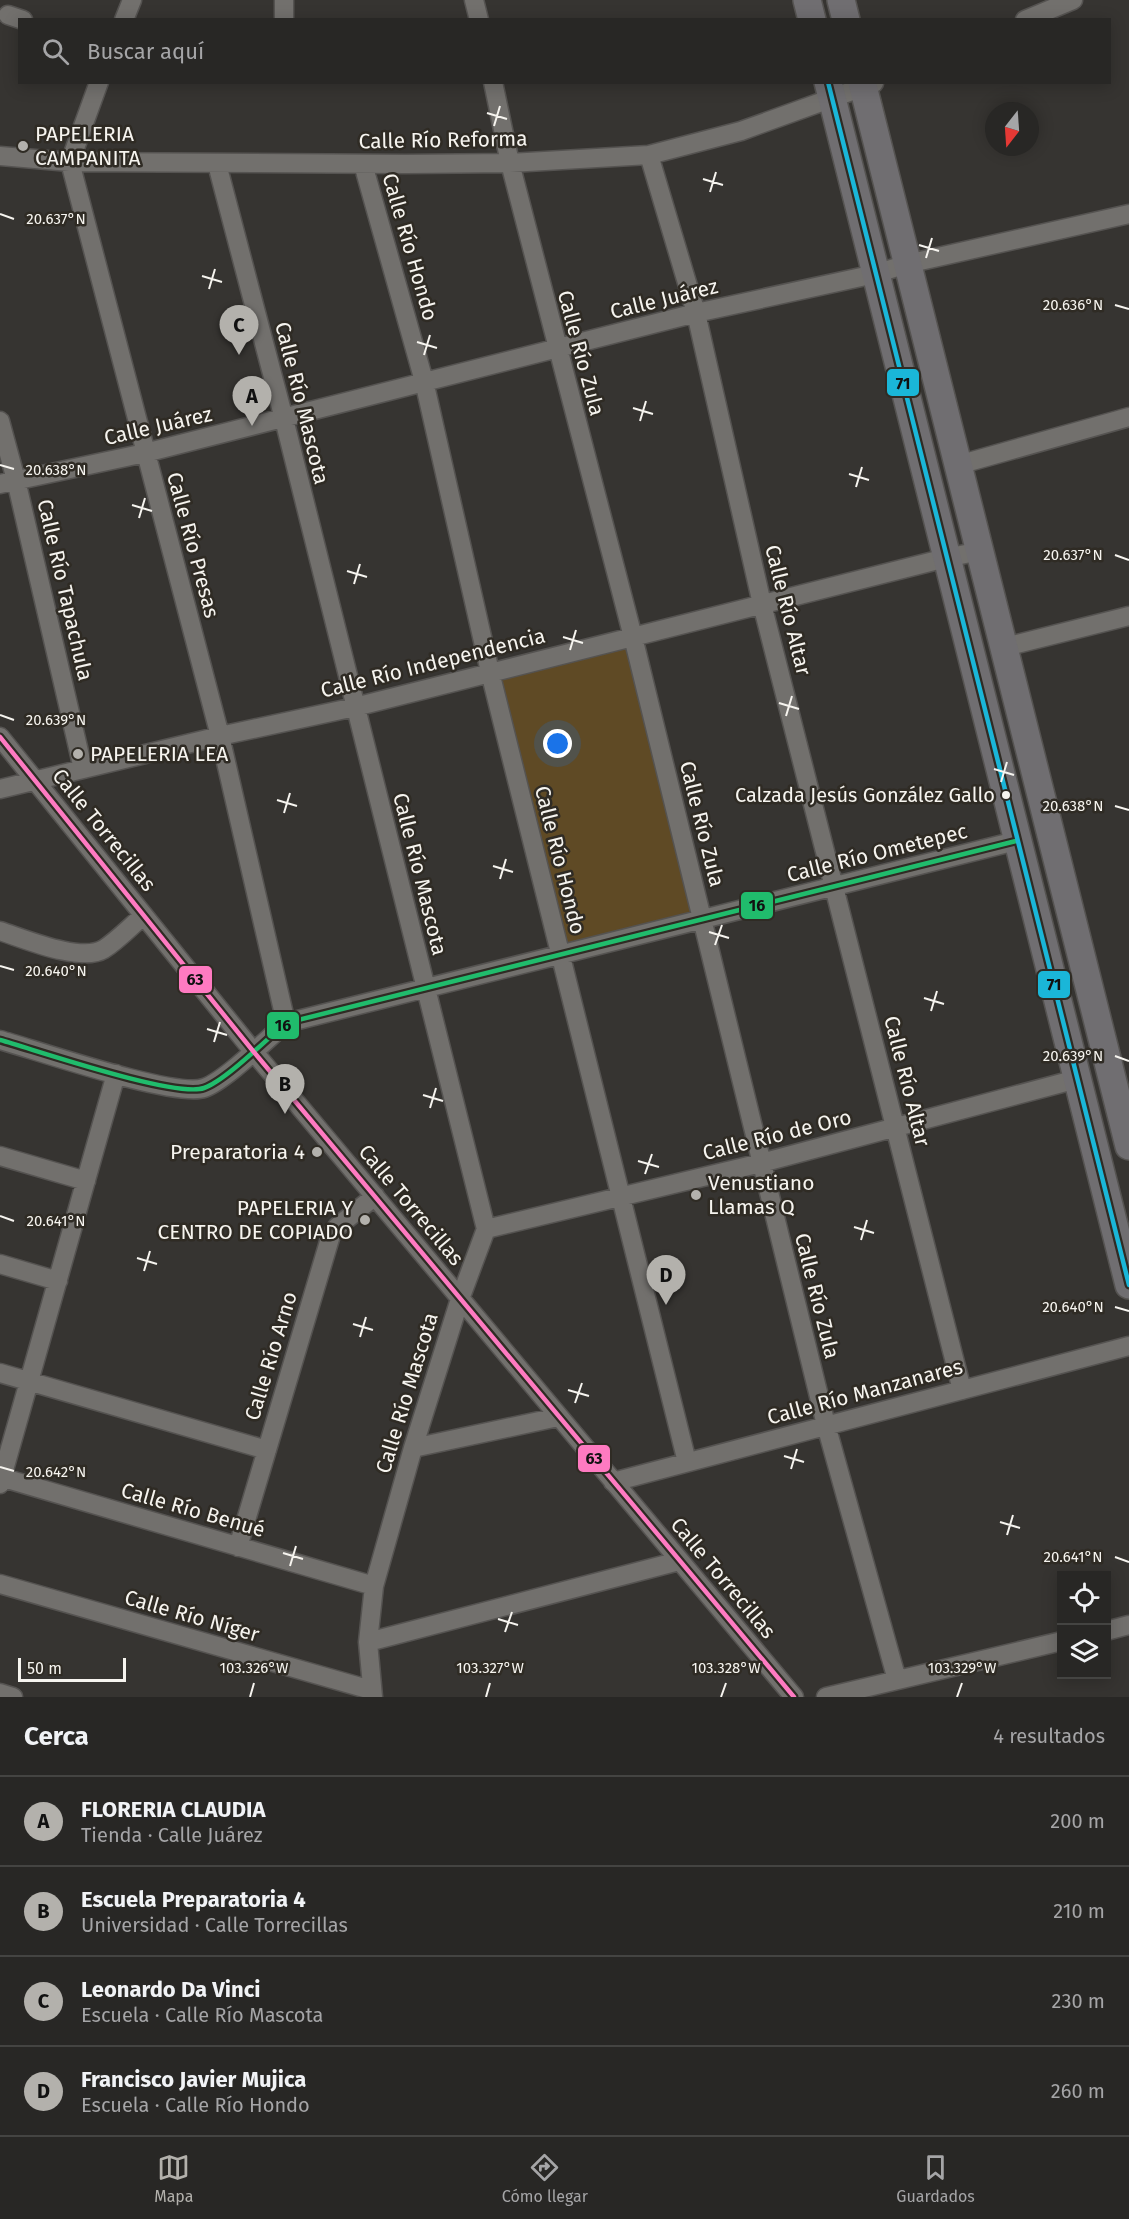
<!DOCTYPE html>
<html lang="es">
<meta charset="utf-8">
<style>
:root{--surface:#282725;--page:#343332;--text:#f1f3f6;--muted:#a5a5a7;--line:#444442;--accent:#b3b1ac}
body{margin:0;font-family:"Fira Sans",sans-serif;background:var(--page);color:var(--text)}
.controls{position:absolute;right:18px;bottom:18px;display:grid;overflow:hidden;border-radius:0px;box-shadow:0 3px 15px #0003}
.controls button{width:54px;height:54px;display:grid;place-items:center;padding:0;border:0;border-bottom:2px solid var(--line);background:var(--surface);color:var(--text);font:30px sans-serif}
.compass{position:absolute;left:985px;top:102px;width:54px;height:54px;border-radius:50%;background:var(--surface);box-shadow:0 3px 15px #0003;rotate:197deg}
.scale{position:absolute;left:18px;bottom:15px;width:108px;box-sizing:border-box;padding-left:6px;border:3px solid #f6f4ef;border-top:0;font-size:16px;line-height:21px;white-space:nowrap;color:#f6f4ef;-webkit-text-stroke:4px #2f2b24;paint-order:stroke}
.you{position:absolute;left:558px;top:744px;width:21px;height:21px;margin:-15px;border:4px solid #fff;border-radius:50%;background:#1a73e8;box-shadow:0 0 0 9px #1a73e833}
.badge{display:grid;place-items:center;width:39px;height:39px;border-radius:50%;background:var(--accent);color:#111;font-size:20px;font-weight:700}
.pin{position:absolute;translate:-50% -50px;filter:drop-shadow(0 2px 3px #0008)}
.pin::after{content:'';position:absolute;top:32px;width:21px;height:18px;background:inherit;clip-path:polygon(0 0,100% 0,50% 100%)}
.list{margin:0;padding:0;list-style:none}
h2{display:flex;justify-content:space-between;align-items:center;height:78px;margin:0;padding:0 24px;font-size:26px}
h2 small{font-size:20px;font-weight:400;color:var(--muted)}
.list li{display:grid;grid-template-columns:39px 1fr auto;gap:18px;align-items:center;box-sizing:border-box;height:90px;padding:0 24px;border-top:2px solid var(--line)}
.list b{display:block;font-size:22px;white-space:nowrap}
.list p{margin:0;font-size:20px;white-space:nowrap;color:var(--muted)}
.list em{font-size:20px;font-style:normal;color:var(--muted)}
.icon{flex:none;width:33px;height:33px;fill:none;stroke:currentColor;stroke-width:2;stroke-linecap:round;stroke-linejoin:round}
.map{position:relative;flex:none;width:1129px;height:1697px;overflow:hidden}
.search{position:absolute;background:var(--surface);box-shadow:0 3px 15px #0003;left:18px;right:18px;top:18px;height:66px;display:flex;align-items:center;gap:15px;box-sizing:border-box;padding:0 21px;border-radius:0px;color:var(--muted);font-size:22px}
.sheet{height:438px;background:var(--surface)}
nav{display:flex;justify-content:space-around;align-items:center;box-sizing:border-box;height:84px;border-top:2px solid var(--line);background:var(--surface);font-size:16px;color:var(--muted)}
nav a{display:grid;justify-items:center;gap:3px}
nav .on{color:var(--accent)}
.map>svg:first-child{display:block}
.green{fill:#5f4a25}
.lines{fill:none;stroke-linecap:round;stroke-linejoin:round}
.minor-casing{stroke:#555351;stroke-width:21}
.primary-casing{stroke:#555351;stroke-width:30}
.minor{stroke:#72706d;stroke-width:18}
.primary{stroke:#706e71;stroke-width:27}
.bus-1-casing{stroke:#2f2b24;stroke-width:9}
.bus-2-casing{stroke:#2f2b24;stroke-width:9}
.bus-3-casing{stroke:#2f2b24;stroke-width:9}
.bus-1{stroke:#20bc6c;stroke-width:4.5}
.bus-2{stroke:#1ab6d8;stroke-width:4.5}
.bus-3{stroke:#fe7ac1;stroke-width:4.5}
.ticks{fill:none;stroke:#f6f4ef;stroke-width:2}
.poi-dot{fill:#b3b1ac;stroke:#2f2b24;stroke-width:2}
.bus-dot{fill:#f6f4ef;stroke:#2f2b24;stroke-width:2}
.labels{text-anchor:middle;stroke-width:5;stroke-linejoin:round;paint-order:stroke}
.bus-label{font-size:20px;fill:#f6f4ef;stroke:#2f2b24;text-anchor:end}
.poi-label{font-size:21px;fill:#f6f4ef;stroke:#2f2b24;text-anchor:start}
.street-label{font-size:21px;fill:#f6f4ef;stroke:#2f2b24}
.ticks-label{font-size:15px;text-anchor:middle;fill:#f6f4ef;stroke:#2f2b24;stroke-width:5;stroke-linejoin:round;paint-order:stroke}
.line-badge{stroke:#2f2b24;stroke-width:2}
.pale-badge-label{font-size:16px;text-anchor:middle;font-weight:bold;fill:#111}
</style>
<div class="map">
<svg width="1129" height="1697" viewBox="0 0 1129 1697">
<rect width="100%" height="100%" fill="#363431"/>
<path class="green" d="M630 642 697 917 564 950 496 676Z"/>
<g class="lines">
<defs>
<path id="minor" d="M474 0 479 20
M8 15 23 20
M124 20 132 0
M284 20V0
M1025 20 1073 0
M99 82 70 162 220 736 286 1023
M493 82 510 163 633 637 826 1425 897 1680
M649 155 696 313 762 604 962 1390
M0 156 70 162 406 164 510 163 649 155 741 131 874 83
M217 164 284 419 486 1229 460 1299 413 1448 374 1586 368 1642 373 1697
M363 164 424 381 490 672 687 1462
M0 421 16 480 83 769
M958 465 1129 417
M0 484 145 453 696 313 875 274 907 264 1129 214
M1005 647 1129 616
M0 737 253 1051 794 1697
M0 789 220 736 355 707 946 558 980 551
M0 931C25 939 81 963 104 949 118 940 131 926 143 916
M0 1040C36 1050 175 1098 204 1088 225 1081 267 1039 286 1023L1016 841
M0 1156 86 1181
M486 1229 761 1163 1077 1079
M0 1264 58 1281
M0 1373 267 1450
M413 1448 558 1417
M0 1477 374 1586
M613 1482 1129 1346
M0 1484 116 1074
M238 1547 331 1235 337 1227 375 1196
M0 1584 371 1690
M1106 1631 1129 1625
M368 1642 679 1561
M0 1693 13 1697
M826 1697 1062 1641"/>
<path id="primary" d="M807 0 812 20
M841 0 846 20
M828 82 1129 1285
M862 82 1129 1146"/>
</defs>
<use href="#minor" class="minor-casing"/>
<use href="#primary" class="primary-casing"/>
<use href="#minor" class="minor"/>
<use href="#primary" class="primary"/>
<defs>
<path id="bus-1" d="M0 1040C36 1050 175 1098 204 1088 225 1081 267 1039 286 1023L1016 841"/>
<path id="bus-2" d="M828 82 1129 1285"/>
<path id="bus-3" d="M0 737 253 1051 794 1697"/>
</defs>
<use href="#bus-1" class="bus-1-casing"/>
<use href="#bus-2" class="bus-2-casing"/>
<use href="#bus-3" class="bus-3-casing"/>
<use href="#bus-1" class="bus-1"/>
<use href="#bus-2" class="bus-2"/>
<use href="#bus-3" class="bus-3"/>
</g>
<path class="ticks" d="M487 113 507 119M494 126 500 106M703 179 723 185M710 192 716 172M0 214 14 219M919 245 939 251M926 258 932 238M202 276 222 282M209 289 215 269M1115 305 1129 309M417 342 437 348M424 355 430 335M633 408 653 414M640 421 646 401M0 465 14 469M849 474 869 480M856 487 862 467M132 505 152 511M139 518 145 498M1115 555 1129 560M347 571 367 577M354 584 360 564M563 637 583 643M570 650 576 630M779 703 799 709M0 715 14 720M786 716 792 696M994 769 1014 775M1001 782 1007 762M277 800 297 806M1115 806 1129 810M284 813 290 793M493 866 513 872M500 879 506 859M709 932 729 938M715 945 722 925M0 966 14 970M924 998 944 1004M931 1011 937 991M207 1029 227 1035M214 1042 220 1022M1115 1056 1129 1061M423 1095 443 1101M430 1108 436 1088M638 1161 659 1167M645 1174 652 1154M0 1216 14 1221M854 1227 874 1233M861 1240 867 1220M137 1258 157 1264M144 1271 150 1251M1115 1307 1129 1311M353 1324 373 1330M360 1337 366 1317M568 1390 589 1396M575 1403 582 1383M784 1456 804 1462M0 1467 14 1471M791 1469 797 1449M1000 1522 1020 1528M1007 1535 1013 1515M283 1553 303 1559M1115 1557 1129 1562M290 1566 296 1546M498 1619 518 1625M505 1632 512 1612M250 1697 254 1683M486 1697 490 1683M721 1697 726 1683M957 1697 962 1683"/>
<g class="poi-dot">
<circle cx="23" cy="146" r="6"/>
<circle cx="78" cy="754" r="6"/>
<circle cx="317" cy="1152" r="6"/>
<circle cx="696" cy="1195" r="6"/>
<circle cx="365" cy="1220" r="6"/>
</g>
<circle class="bus-dot" cx="1006" cy="795" r="5"/>
<g class="labels">
<g class="bus-label">
<text x="995" y="802">Calzada Jesús González Gallo</text>
</g>
<g class="poi-label">
<text x="35" y="141">PAPELERIA<tspan x="35" dy="24">CAMPANITA</tspan></text>
<text x="90" y="761">PAPELERIA LEA</text>
<text x="305" y="1159" text-anchor="end">Preparatoria 4</text>
<text x="708" y="1190">Venustiano<tspan x="708" dy="24">Llamas Q</tspan></text>
<text x="353" y="1215" text-anchor="end">PAPELERIA Y<tspan x="353" dy="24">CENTRO DE COPIADO</tspan></text>
</g>
<g class="street-label">
<text transform="translate(443 140) rotate(-1)" y="7">Calle Río Reforma</text>
<text transform="translate(410 247) rotate(74)" y="7">Calle Río Hondo</text>
<text transform="translate(664 299) rotate(-14)" y="7">Calle Juárez</text>
<text transform="translate(581 353) rotate(75)" y="7">Calle Río Zula</text>
<text transform="translate(302 403) rotate(76)" y="7">Calle Río Mascota</text>
<text transform="translate(158 426) rotate(-13)" y="7">Calle Juárez</text>
<text transform="translate(193 545) rotate(75)" y="7">Calle Río Presas</text>
<text transform="translate(65 590) rotate(77)" y="7">Calle Río Tapachula</text>
<text transform="translate(788 610) rotate(76)" y="7">Calle Río Altar</text>
<text transform="translate(433 663) rotate(-14)" y="7">Calle Río Independencia</text>
<text transform="translate(702 824) rotate(76)" y="7">Calle Río Zula</text>
<text transform="translate(104 830) rotate(51)" y="7">Calle Torrecillas</text>
<text transform="translate(877 853) rotate(-14)" y="7">Calle Río Ometepec</text>
<text transform="translate(560 860) rotate(76)" y="7">Calle Río Hondo</text>
<text transform="translate(420 874) rotate(76)" y="7">Calle Río Mascota</text>
<text transform="translate(907 1081) rotate(76)" y="7">Calle Río Altar</text>
<text transform="translate(777 1135) rotate(-14)" y="7">Calle Río de Oro</text>
<text transform="translate(411 1205) rotate(50)" y="7">Calle Torrecillas</text>
<text transform="translate(817 1296) rotate(76)" y="7">Calle Río Zula</text>
<text transform="translate(271 1356) rotate(-73)" y="7">Calle Río Arno</text>
<text transform="translate(865 1392) rotate(-15)" y="7">Calle Río Manzanares</text>
<text transform="translate(407 1393) rotate(-73)" y="7">Calle Río Mascota</text>
<text transform="translate(193 1510) rotate(16)" y="7">Calle Río Benué</text>
<text transform="translate(723 1578) rotate(50)" y="7">Calle Torrecillas</text>
<text transform="translate(192 1616) rotate(16)" y="7">Calle Río Níger</text>
</g>
</g>
<g class="ticks-label">
<text x="56" y="224">20.637°N</text>
<text x="1073" y="310">20.636°N</text>
<text x="56" y="475">20.638°N</text>
<text x="1073" y="560">20.637°N</text>
<text x="56" y="725">20.639°N</text>
<text x="1073" y="811">20.638°N</text>
<text x="56" y="976">20.640°N</text>
<text x="1073" y="1061">20.639°N</text>
<text x="56" y="1226">20.641°N</text>
<text x="1073" y="1312">20.640°N</text>
<text x="56" y="1477">20.642°N</text>
<text x="1073" y="1562">20.641°N</text>
<text x="254" y="1673">103.326°W</text>
<text x="490" y="1673">103.327°W</text>
<text x="726" y="1673">103.328°W</text>
<text x="962" y="1673">103.329°W</text>
</g>
<g class="line-badge">
<rect x="886" y="368" width="34" height="29" rx="6" fill="#1ab6d8"/>
<rect x="740" y="891" width="34" height="29" rx="6" fill="#20bc6c"/>
<rect x="178" y="965" width="35" height="29" rx="6" fill="#fe7ac1"/>
<rect x="1037" y="970" width="34" height="29" rx="6" fill="#1ab6d8"/>
<rect x="266" y="1011" width="34" height="29" rx="6" fill="#20bc6c"/>
<rect x="577" y="1444" width="34" height="29" rx="6" fill="#fe7ac1"/>
</g>
<g class="pale-badge-label">
<text x="903" y="389">71</text>
<text x="757" y="911">16</text>
<text x="195" y="985">63</text>
<text x="1054" y="990">71</text>
<text x="283" y="1031">16</text>
<text x="594" y="1464">63</text>
</g>
</svg>
<div class="controls">
<button><svg class="icon" aria-label="locate" viewBox="0 0 24 24"><circle cx="12" cy="12" r="6"/><path d="M12 2v4M12 18v4M2 12h4M18 12h4"/></svg></button>
<button><svg class="icon" aria-label="layers" viewBox="0 0 24 24"><path d="M12 4l9 5-9 5-9-5zM3 14l9 5 9-5"/></svg></button>
</div>
<svg class="compass" viewBox="-18 -18 36 36"><path d="M0-13l5 13h-10z" fill="#e53935"/><path d="M0 13l5-13h-10z" fill="#a5a5a7"/></svg>
<div class="scale">50 m</div>
<div class="you"></div>
<div class="pin badge" style="left:252px;top:426px">A</div>
<div class="pin badge" style="left:285px;top:1114px">B</div>
<div class="pin badge" style="left:239px;top:355px">C</div>
<div class="pin badge" style="left:666px;top:1305px">D</div>
<div class="search"><svg class="icon" aria-label="search" viewBox="0 0 24 24"><circle cx="10" cy="10" r="6"/><path d="M15 15l6 6"/></svg>Buscar aquí</div>
</div>
<section class="sheet">
<h2>Cerca<small>4 resultados</small></h2>
<ul class="list">
<li><span class="badge">A</span><div><b>FLORERIA CLAUDIA</b><p>Tienda · Calle Juárez</p></div><em>200 m</em></li>
<li><span class="badge">B</span><div><b>Escuela Preparatoria 4</b><p>Universidad · Calle Torrecillas</p></div><em>210 m</em></li>
<li><span class="badge">C</span><div><b>Leonardo Da Vinci</b><p>Escuela · Calle Río Mascota</p></div><em>230 m</em></li>
<li><span class="badge">D</span><div><b>Francisco Javier Mujica</b><p>Escuela · Calle Río Hondo</p></div><em>260 m</em></li>
</ul>
</section>
<nav>
<a class="on"><svg class="icon" aria-label="map" viewBox="0 0 24 24"><path d="M3 6l6-2 6 2 6-2v14l-6 2-6-2-6 2zM9 4v14M15 6v14"/></svg>Mapa</a>
<a><svg class="icon" aria-label="directions" viewBox="0 0 24 24"><path d="M12 3l9 9-9 9-9-9zM9 14v-3h6M13 9l2 2-2 2"/></svg>Cómo llegar</a>
<a><svg class="icon" aria-label="saved" viewBox="0 0 24 24"><path d="M7 4h10v16l-5-4-5 4z"/></svg>Guardados</a>
</nav>
